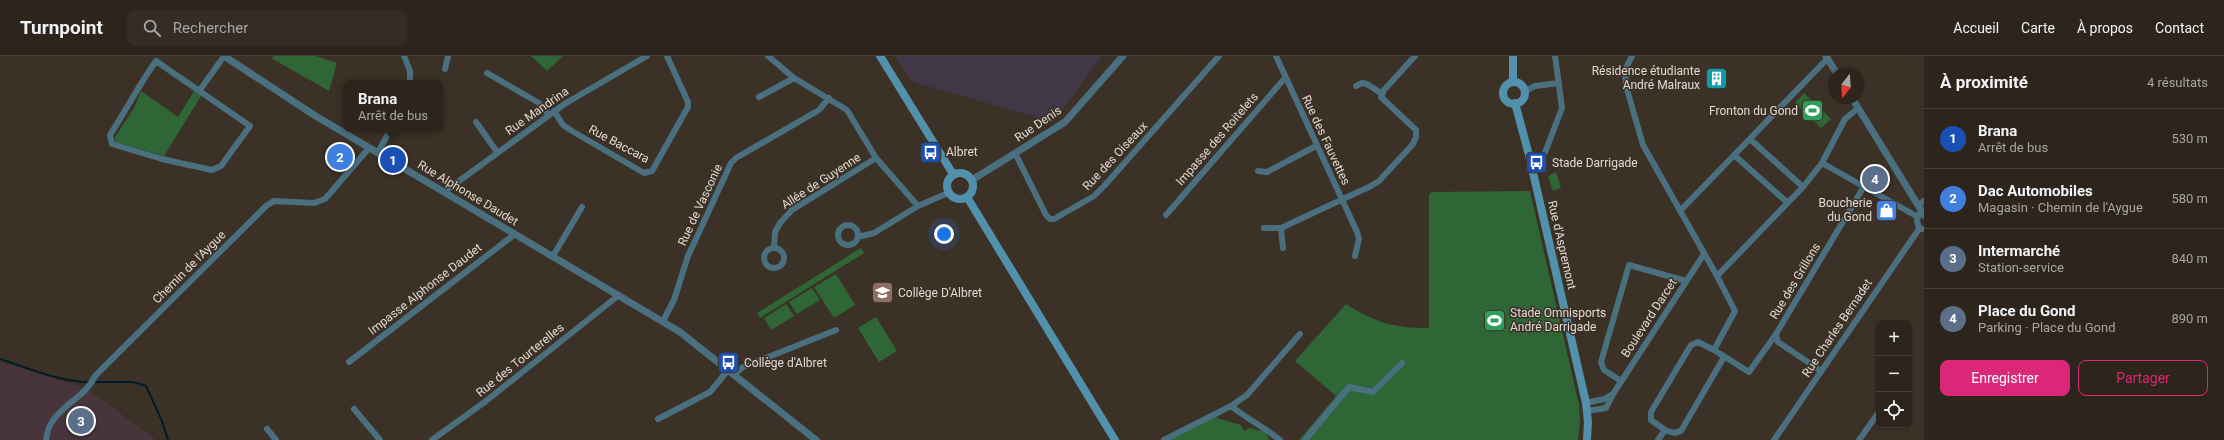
<!DOCTYPE html>
<html lang="fr">
<meta charset="utf-8">
<style>
:root{--surface:#2d251c;--page:#352d25;--text:#f1f3f6;--muted:#a7a5a3;--line:#48423b;--accent:#db2777}
body{margin:0;font-family:Roboto,sans-serif;background:var(--page);color:var(--text)}
.controls{position:absolute;right:12px;bottom:12px;display:grid;overflow:hidden;border-radius:8px;box-shadow:0 1px 3px #0004}
.controls button{width:36px;height:36px;display:grid;place-items:center;padding:0;border:0;border-bottom:1px solid var(--line);background:var(--surface);color:var(--text);font:20px sans-serif}
.compass{position:absolute;left:1828px;top:12px;width:36px;height:36px;border-radius:50%;background:var(--surface);box-shadow:0 1px 3px #0004;rotate:197deg}
.you{position:absolute;left:944px;top:178px;width:14px;height:14px;margin:-10px;border:3px solid #fff;border-radius:50%;background:#1a73e8;box-shadow:0 0 0 6px #1a73e833}
.badge{display:grid;place-items:center;width:26px;height:26px;border-radius:50%;background:var(--accent);color:#fff;font-size:13px;font-weight:700}
.pin{position:absolute;translate:-50% -50%;border:2px solid #fff;box-shadow:0 1px 4px #0006}
.popup{position:absolute;left:343px;top:24px;width:100px;height:52px;box-sizing:border-box;display:grid;place-content:center;border-radius:8px;background:var(--surface);filter:drop-shadow(0 1px 3px #0005);font-size:13px;white-space:nowrap;color:var(--muted)}
.popup b{font-size:15px;color:var(--text)}
.popup::after{content:'';position:absolute;left:50%;top:100%;margin-left:-8px;border:8px solid transparent;border-top-color:var(--surface)}
.list{margin:0;padding:0;list-style:none}
h2{display:flex;justify-content:space-between;align-items:center;height:52px;margin:0;padding:0 16px;font-size:17px}
h2 small{font-size:13px;font-weight:400;color:var(--muted)}
.list li{display:grid;grid-template-columns:26px 1fr auto;gap:12px;align-items:center;box-sizing:border-box;height:60px;padding:0 16px;border-top:1px solid var(--line)}
.list b{display:block;font-size:15px;white-space:nowrap}
.list p{margin:0;font-size:13px;white-space:nowrap;color:var(--muted)}
.list em{font-size:13px;font-style:normal;color:var(--muted)}
.actions{display:flex;gap:8px;padding:12px 16px}
.actions a{flex:1;padding:9px 0;border:1px solid var(--accent);border-radius:8px;text-align:center;font-size:14px;color:var(--accent)}
.actions .main{background:var(--accent);color:#fff}
.icon{flex:none;width:22px;height:22px;fill:none;stroke:currentColor;stroke-width:2;stroke-linecap:round;stroke-linejoin:round}
.map{position:relative;flex:none;width:1924px;height:384px;overflow:hidden}
header{display:flex;align-items:center;gap:24px;box-sizing:border-box;height:56px;padding:0 20px;background:var(--surface);border-bottom:1px solid var(--line)}
header strong{font-size:19px}
nav{display:flex;gap:22px;margin-inline-start:auto;font-size:14px}
.search{width:280px;height:36px;background:var(--page);display:flex;align-items:center;gap:10px;box-sizing:border-box;padding:0 14px;border-radius:8px;color:var(--muted);font-size:15px}
main{display:flex}
aside{flex:1;background:var(--surface)}
.map>svg:first-child{display:block}
.commercial{fill:#48353c}
.industrial{fill:#403747}
.green{fill:#2f6636}
.lines{fill:none;stroke-linecap:round;stroke-linejoin:round}
.stream{stroke:#001b29;stroke-width:2}
.minor{stroke:#4a7080;stroke-width:6}
.tertiary{stroke:#4a7080;stroke-width:7}
.secondary{stroke:#5291ab;stroke-width:8}
.labels{text-anchor:middle;stroke-width:3;stroke-linejoin:round;paint-order:stroke}
.poi-label{font-size:12px;fill:#e1d9d2;stroke:#3c3126;text-anchor:start}
.street-label{font-size:12px;fill:#e1d9d2;stroke:#3c3126}
</style>
<header>
<strong>Turnpoint</strong>
<div class="search"><svg class="icon" aria-label="search" viewBox="0 0 24 24"><circle cx="10" cy="10" r="6"/><path d="M15 15l6 6"/></svg>Rechercher</div>
<nav><a>Accueil</a><a>Carte</a><a>À propos</a><a>Contact</a></nav>
</header>
<main>
<div class="map">
<svg width="1924" height="384" viewBox="0 0 1924 384">
<rect width="100%" height="100%" fill="#3c3126"/>
<path class="commercial" d="M0 306 79 330 92 336 156 384H0Z"/>
<path class="industrial" d="M894 0H1102L1053 66 913 26Z"/>
<path class="green" d="M275 0H315L337 7 329 35 271 2Z
M531 0H563L547 15Z
M141 35 178 61 194 35 201 40 164 100 115 86V81L134 52Z
M1804 37 1831 63 1821 72 1795 47Z
M1556 116 1561 132 1553 135 1548 120Z
M1530 135 1579 349 1580 365 1578 384H1299L1336 340 1295 305 1346 248C1375 267 1395 272 1429 272V139L1431 136Z
M861 192 864 197 760 262 757 257Z
M836 218 855 249 834 262 814 231Z
M812 232 820 244 797 258 789 246Z
M786 248 794 260 771 274 764 262Z
M876 261 897 295 879 306 858 272Z
M1214 361 1241 369 1244 375 1250 372 1265 376 1270 384H1170Z"/>
<g class="lines">
<path class="stream" d="M0 303C28 312 60 326 89 326
M94 326H133L146 330 162 365 168 384"/>
<path class="minor" d="M404 0 410 15V27
M768 0 794 22 847 54 876 102 918 150
M1276 0 1357 176 1359 183 1355 200
M1632 0 1625 14 1626 30 1643 89 1717 220
M156 5 250 70 221 110 212 114 162 103 112 88 110 79C126 54 139 29 156 5Z
M445 13 448 0
M487 17 539 47 549 59
M1356 30 1362 27 1367 28 1382 38
M200 34 222 3 227 0
M1525 35 1535 30 1559 27
M759 41 794 22
M554 55 563 69 572 75 644 117 652 115 688 51V46L667 0
M476 66 497 96
M1750 83 1803 131
M378 96 391 73
M1015 97 1046 159 1050 163H1054L1094 140 1105 129 1219 0
M1734 99 1788 147
M1543 102 1562 52 1555 0
M1822 107 1918 161
M1258 115 1267 116 1316 90
M444 136 566 47 647 0
M1918 149 1924 145
M1680 155 1827 3
M1919 158 1917 164 1919 173H1924
M1166 159 1285 22
M838 179a10 10 0 1 1 20 0a10 10 0 1 1-20 0Z
M1264 172H1281
M858 181 874 177 918 150 948 137
M774 192 775 176 780 167 792 154 876 102
M1283 192 1281 172 1371 130 1379 125 1413 88 1416 81V74L1381 41 1384 34 1415 0
M764 202a10 10 0 1 1 20 0a10 10 0 1 1-20 0Z
M553 200 582 151
M663 265 674 244 688 200 731 107 736 102 819 54 829 42
M1776 278 1749 316 1714 294 1735 255 1717 220 1803 131 1822 107 1845 63 1858 52
M349 306 515 178
M1821 315 1778 286 1776 278 1863 132
M735 318 743 311 836 274
M1621 325 1604 314 1601 306 1629 209 1686 225
M1586 347 1604 343 1613 338
M1231 350 1247 339 1300 278
M354 353 380 384
M1587 355 1606 352 1613 338 1704 198
M658 363 710 336 729 313
M267 373 276 384
M1665 374 1651 364V356L1691 289 1698 286 1714 294
M46 384C47 378 48 371 52 366 63 348 86 340 95 320L266 150 274 145 314 147 325 143 369 92
M432 384 486 345 619 239
M1164 384 1231 350C1247 363 1264 371 1280 384
M1305 384 1349 331 1373 336 1402 307
M1658 384 1665 374 1674 377 1681 375 1724 301
M1774 384 1919 173
M1859 384 1879 356"/>
<path class="tertiary" d="M224 0 314 59 680 276 816 384
M1826 0 1837 18
M1852 42 1924 159
M972 124 1065 66 1123 0"/>
<path class="secondary" d="M880 0 953 118
M1513 0V26
M1503 37a11 11 0 1 1 22 0a11 11 0 1 1-22 0Z
M1515 47 1529 99 1586 347 1588 366 1587 384
M947 130a13 13 0 1 1 26 0a13 13 0 1 1-26 0Z
M967 141 1115 384"/>
</g>
<defs>
<symbol id="building-square" viewBox="-11 -11 22 22"><rect x="-9" y="-9" width="18" height="18" rx="4" fill="#0f9aa8" stroke="#3c3126"/><path d="M-4-6H4V6H1V3H-1V6H-4ZM-2.5-4.3h1.7v1.8h-1.7ZM.8-4.3h1.7v1.8H.8ZM-2.5-1h1.7V.8h-1.7ZM.8-1h1.7V.8H.8Z" fill="#fff"/></symbol>
<symbol id="stadium-square" viewBox="-11 -11 22 22"><rect x="-9" y="-9" width="18" height="18" rx="4" fill="#2e9e5b" stroke="#3c3126"/><path d="M0-5a6.5 5 0 1 0 0 10a6.5 5 0 1 0 0-10ZM-3.5-1.8h7v3.6h-7Z" fill="#fff"/></symbol>
<symbol id="bus-square" viewBox="-11 -11 22 22"><rect x="-9" y="-9" width="18" height="18" rx="4" fill="#1a4fb4" stroke="#3c3126"/><path d="M-5-6H5V4H4V6H2V4H-2V6H-4V4H-5ZM-3.5-4V0h7V-4ZM-3.5 1.2v1.5H-2V1.2ZM2 1.2v1.5H3.5V1.2Z" fill="#fff"/></symbol>
<symbol id="shop-square" viewBox="-11 -11 22 22"><rect x="-9" y="-9" width="18" height="18" rx="4" fill="#3f7fe0" stroke="#3c3126"/><path d="M-5-2.5h2.3a2.7 3.5 0 0 1 5.4 0H5L5.5 6h-11ZM-1.5-2.5h3a1.5 2.3 0 0 0-3 0Z" fill="#fff"/></symbol>
<symbol id="school-square" viewBox="-11 -11 22 22"><rect x="-9" y="-9" width="18" height="18" rx="4" fill="#8d6e63" stroke="#3c3126"/><path d="M0-5L7-2L0 1L-7-2ZM-4 1L0 2.5L4 1V4Q0 6-4 4Z" fill="#fff"/></symbol>
</defs>
<g fill-rule="evenodd">
<use href="#building-square" x="1704" y="10" width="25" height="25"/>
<use href="#stadium-square" x="1800" y="42" width="25" height="25"/>
<use href="#bus-square" x="918" y="84" width="25" height="25"/>
<use href="#bus-square" x="1524" y="94" width="25" height="25"/>
<use href="#shop-square" x="1874" y="142" width="25" height="25"/>
<use href="#school-square" x="870" y="224" width="25" height="25"/>
<use href="#stadium-square" x="1482" y="252" width="25" height="25"/>
<use href="#bus-square" x="716" y="294" width="25" height="25"/>
</g>
<g class="labels">
<g class="poi-label">
<text x="1700" y="19" text-anchor="end">Résidence étudiante<tspan x="1700" dy="14">André Malraux</tspan></text>
<text x="1798" y="59" text-anchor="end">Fronton du Gond</text>
<text x="946" y="100">Albret</text>
<text x="1552" y="111">Stade Darrigade</text>
<text x="1872" y="151" text-anchor="end">Boucherie<tspan x="1872" dy="14">du Gond</tspan></text>
<text x="898" y="241">Collège D'Albret</text>
<text x="1510" y="261">Stade Omnisports<tspan x="1510" dy="14">André Darrigade</tspan></text>
<text x="744" y="311">Collège d'Albret</text>
</g>
<g class="street-label">
<text transform="translate(537 55) rotate(-35)" y="4">Rue Mandrina</text>
<text transform="translate(1038 68) rotate(-34)" y="4">Rue Denis</text>
<text transform="translate(1217 83) rotate(-49)" y="4">Impasse des Roitelets</text>
<text transform="translate(1326 84) rotate(65)" y="4">Rue des Fauvettes</text>
<text transform="translate(619 88) rotate(28)" y="4">Rue Baccara</text>
<text transform="translate(1115 100) rotate(-47)" y="4">Rue des Oiseaux</text>
<text transform="translate(821 125) rotate(-33)" y="4">Allée de Guyenne</text>
<text transform="translate(468 137) rotate(31)" y="4">Rue Alphonse Daudet</text>
<text transform="translate(700 149) rotate(-65)" y="4">Rue de Vasconie</text>
<text transform="translate(1562 189) rotate(77)" y="4">Rue d'Aspremont</text>
<text transform="translate(189 211) rotate(-45)" y="4">Chemin de l'Aygue</text>
<text transform="translate(1795 225) rotate(-59)" y="4">Rue des Grillons</text>
<text transform="translate(425 233) rotate(-38)" y="4">Impasse Alphonse Daudet</text>
<text transform="translate(1649 262) rotate(-57)" y="4">Boulevard Darcet</text>
<text transform="translate(1837 272) rotate(-56)" y="4">Rue Charles Bernadet</text>
<text transform="translate(520 304) rotate(-39)" y="4">Rue des Tourterelles</text>
</g>
</g>
</svg>
<div class="controls">
<button>+</button>
<button>−</button>
<button><svg class="icon" aria-label="locate" viewBox="0 0 24 24"><circle cx="12" cy="12" r="6"/><path d="M12 2v4M12 18v4M2 12h4M18 12h4"/></svg></button>
</div>
<svg class="compass" viewBox="-18 -18 36 36"><path d="M0-13l5 13h-10z" fill="#e53935"/><path d="M0 13l5-13h-10z" fill="#a7a5a3"/></svg>
<div class="you"></div>
<div class="pin badge" style="left:393px;top:104px;background:#1a4fb4">1</div>
<div class="popup"><b>Brana</b>Arrêt de bus</div>
<div class="pin badge" style="left:340px;top:101px;background:#3f7fe0">2</div>
<div class="pin badge" style="left:81px;top:365px;background:#5c6f8a">3</div>
<div class="pin badge" style="left:1875px;top:123px;background:#5c6f8a">4</div>
</div>
<aside>
<h2>À proximité<small>4 résultats</small></h2>
<ul class="list">
<li><span class="badge" style="background:#1a4fb4">1</span><div><b>Brana</b><p>Arrêt de bus</p></div><em>530 m</em></li>
<li><span class="badge" style="background:#3f7fe0">2</span><div><b>Dac Automobiles</b><p>Magasin · Chemin de l'Aygue</p></div><em>580 m</em></li>
<li><span class="badge" style="background:#5c6f8a">3</span><div><b>Intermarché</b><p>Station-service</p></div><em>840 m</em></li>
<li><span class="badge" style="background:#5c6f8a">4</span><div><b>Place du Gond</b><p>Parking · Place du Gond</p></div><em>890 m</em></li>
</ul>
<div class="actions"><a class="main">Enregistrer</a><a>Partager</a></div>
</aside>
</main>
